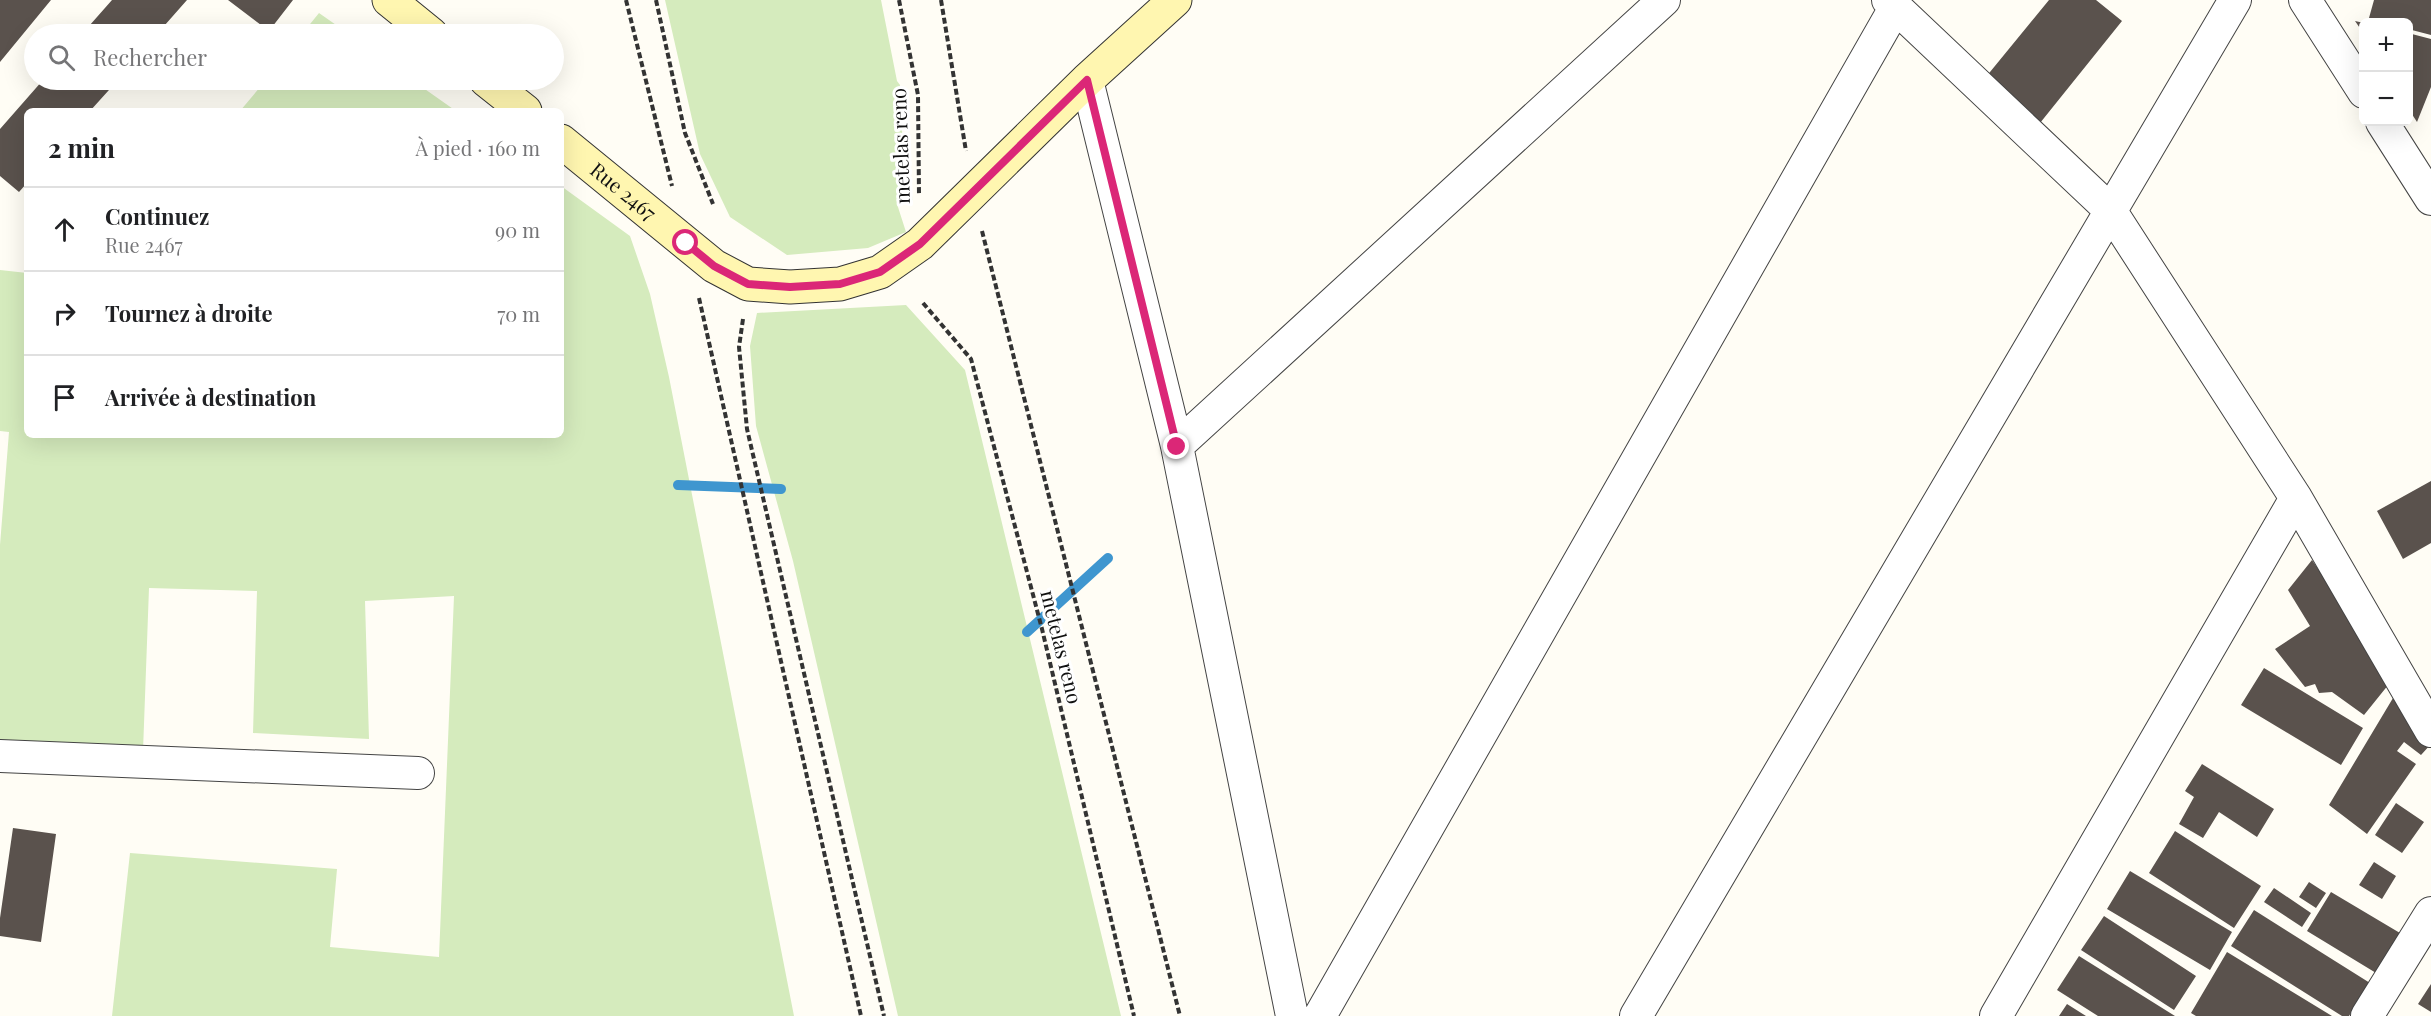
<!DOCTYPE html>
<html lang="fr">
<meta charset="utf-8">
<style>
:root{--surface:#fff;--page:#f6f6f6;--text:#202124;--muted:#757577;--line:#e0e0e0}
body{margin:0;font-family:"Playfair Display",serif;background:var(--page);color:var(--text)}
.controls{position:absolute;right:18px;top:18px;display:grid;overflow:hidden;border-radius:9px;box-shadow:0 6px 24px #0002}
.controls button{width:54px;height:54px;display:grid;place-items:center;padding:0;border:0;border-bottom:2px solid var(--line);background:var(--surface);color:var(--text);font:30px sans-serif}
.stop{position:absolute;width:18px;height:18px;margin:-14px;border:4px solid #db2777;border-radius:50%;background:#fff}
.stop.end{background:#db2777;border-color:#fff;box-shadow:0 2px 6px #0008}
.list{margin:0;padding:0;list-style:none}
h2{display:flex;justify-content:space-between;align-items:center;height:78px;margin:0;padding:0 24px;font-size:26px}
h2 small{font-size:20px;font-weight:400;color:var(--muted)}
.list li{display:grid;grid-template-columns:39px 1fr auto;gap:18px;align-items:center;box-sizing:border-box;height:84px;padding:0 24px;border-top:2px solid var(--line)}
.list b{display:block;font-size:22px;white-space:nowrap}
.list p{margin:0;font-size:20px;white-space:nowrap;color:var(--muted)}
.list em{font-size:20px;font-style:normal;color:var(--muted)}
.icon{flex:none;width:33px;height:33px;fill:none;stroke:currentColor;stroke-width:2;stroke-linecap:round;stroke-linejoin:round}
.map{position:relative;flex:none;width:2431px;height:1016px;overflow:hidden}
.search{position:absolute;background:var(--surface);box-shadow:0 6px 24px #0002;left:24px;top:24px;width:540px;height:66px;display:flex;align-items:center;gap:15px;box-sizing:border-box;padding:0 21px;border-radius:33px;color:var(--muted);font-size:22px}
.panel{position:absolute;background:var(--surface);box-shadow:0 6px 24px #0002;left:24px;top:108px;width:540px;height:330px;border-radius:9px}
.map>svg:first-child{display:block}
.green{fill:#d5ebbd}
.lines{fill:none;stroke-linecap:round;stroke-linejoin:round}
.stream{stroke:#3f96cf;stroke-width:10}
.building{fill:#5a524d}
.street-casing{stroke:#444;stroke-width:34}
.secondary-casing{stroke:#333;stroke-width:35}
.path{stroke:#333;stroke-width:4;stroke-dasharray:6 3;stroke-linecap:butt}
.street{stroke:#fff;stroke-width:32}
.secondary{stroke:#fff6b0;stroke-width:33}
.route{stroke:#db2777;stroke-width:8}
.labels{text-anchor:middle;stroke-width:6;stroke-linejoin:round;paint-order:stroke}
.street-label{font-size:20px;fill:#111;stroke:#fff}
</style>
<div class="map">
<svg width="2431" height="1016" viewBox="0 0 2431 1016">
<rect width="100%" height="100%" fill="#fffdf5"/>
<path class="green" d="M665 0H881L897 81 900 85 903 152 898 194 911 190 913 200 897 204 906 232 868 248 787 255 730 217 700 154Z
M319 13 349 34H302Z
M266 80H412L456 111H240Z
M561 186 630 236 650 294 669 377 794 1016H112L130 853 337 869 330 947 439 957 454 596 365 601 369 739 253 733 257 591 149 588 143 751 0 742V545L9 432 0 431V270L27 273V435H561Z
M906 305 965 370 1121 1016H898L793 561 756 426 750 346 757 313Z"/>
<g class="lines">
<path class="stream" d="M678 485 781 489
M1027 632 1108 558"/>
</g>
<path class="building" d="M0 0H51L0 62Z
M112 0H187L157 34H82Z
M228 0H293L269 31Z
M2049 0H2096L2122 21 2036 128 1981 83Z
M2374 0H2431V35L2408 29V22H2386L2369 18Z
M2355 21 2364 23V34Z
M2408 33 2431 39V87L2417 122 2408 108Z
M43 80H118L90 111H27V183L19 192 0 176V129Z
M2431 481V543L2403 559 2377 511Z
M2312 560 2393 679 2364 715 2332 692 2319 693 2315 684 2305 687 2275 649 2310 626 2288 590Z
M2264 668 2363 728 2341 765 2241 705Z
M2399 688 2431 744 2421 755 2404 742 2397 751 2416 764 2367 834 2329 805Z
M2202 764 2274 809 2257 837 2219 812 2203 838 2179 824 2194 797 2185 791Z
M2396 803 2424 822 2402 853 2375 835Z
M13 828 56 834 41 942 0 936V918Z
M2175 831 2261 886 2234 928 2149 873Z
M2374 862 2396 876 2382 899 2359 885Z
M2130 871 2232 932 2210 970 2107 909Z
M2309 882 2326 893 2316 908 2299 897Z
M2274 888 2311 913 2302 927 2264 902Z
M2331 892 2405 936 2381 976 2307 931Z
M2254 910 2370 983 2349 1016H2342L2231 946Z
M2104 916 2196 976 2174 1010 2081 950Z
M2227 952 2332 1016H2196L2191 1013Z
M2079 956 2175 1016H2098L2057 990Z
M2431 984V1012L2418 1004Z
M2067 1004 2086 1016H2059Z"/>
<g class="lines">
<defs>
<path id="street" d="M1888 0 2110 210 2296 498 2431 731
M2305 0 2364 92
M1087 80 1177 446 1292 1016
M2382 122 2431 199
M1177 446 1664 0
M0 756 418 773
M1320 1016 1895 8
M1636 1016 2235 0
M1996 1016 2296 498
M2367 1016 2431 913"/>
<g id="secondary">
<path d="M389 0 431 34"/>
<path d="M486 80 525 111"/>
<path id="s1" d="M561 141 714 266 748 284 790 287 840 284 880 272 920 244 1087 80 1175 0"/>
</g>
</defs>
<use href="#street" class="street-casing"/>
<use href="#secondary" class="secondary-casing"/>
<path class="path" d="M626 0 672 186
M656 0 685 133 713 204
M899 0 918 95 919 195
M941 0 966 151
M982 231 1180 1016
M699 298 861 1016
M923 303 971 359 1042 629 1134 1016
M743 319 739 347 747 429 884 1016"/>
<use href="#street" class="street"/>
<use href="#secondary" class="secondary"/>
</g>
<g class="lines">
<path class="route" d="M686 243 714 266 748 284 790 287 840 284 880 272 920 244 1087 80 1177 447"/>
</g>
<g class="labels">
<g class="street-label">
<text transform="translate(901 146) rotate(-92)" y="7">metelas reno</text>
<text dy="7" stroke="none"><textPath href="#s1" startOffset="80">Rue 2467</textPath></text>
<text transform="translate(1061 647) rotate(76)" y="7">metelas reno</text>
</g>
</g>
</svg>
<div class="controls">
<button>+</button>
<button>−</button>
</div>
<div class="stop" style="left:686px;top:243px"></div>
<div class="stop end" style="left:1177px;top:447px"></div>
<div class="search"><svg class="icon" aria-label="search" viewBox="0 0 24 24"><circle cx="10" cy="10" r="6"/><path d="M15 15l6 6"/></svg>Rechercher</div>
<section class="panel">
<h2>2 min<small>À pied · 160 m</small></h2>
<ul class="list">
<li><svg class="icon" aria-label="ahead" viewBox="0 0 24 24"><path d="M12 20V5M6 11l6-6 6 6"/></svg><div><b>Continuez</b><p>Rue 2467</p></div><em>90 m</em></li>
<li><svg class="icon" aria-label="right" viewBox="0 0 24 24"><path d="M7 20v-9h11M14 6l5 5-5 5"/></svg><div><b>Tournez à droite</b></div><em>70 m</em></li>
<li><svg class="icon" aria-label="arrive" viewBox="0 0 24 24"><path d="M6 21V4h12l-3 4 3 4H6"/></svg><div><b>Arrivée à destination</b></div></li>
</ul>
</section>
</div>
